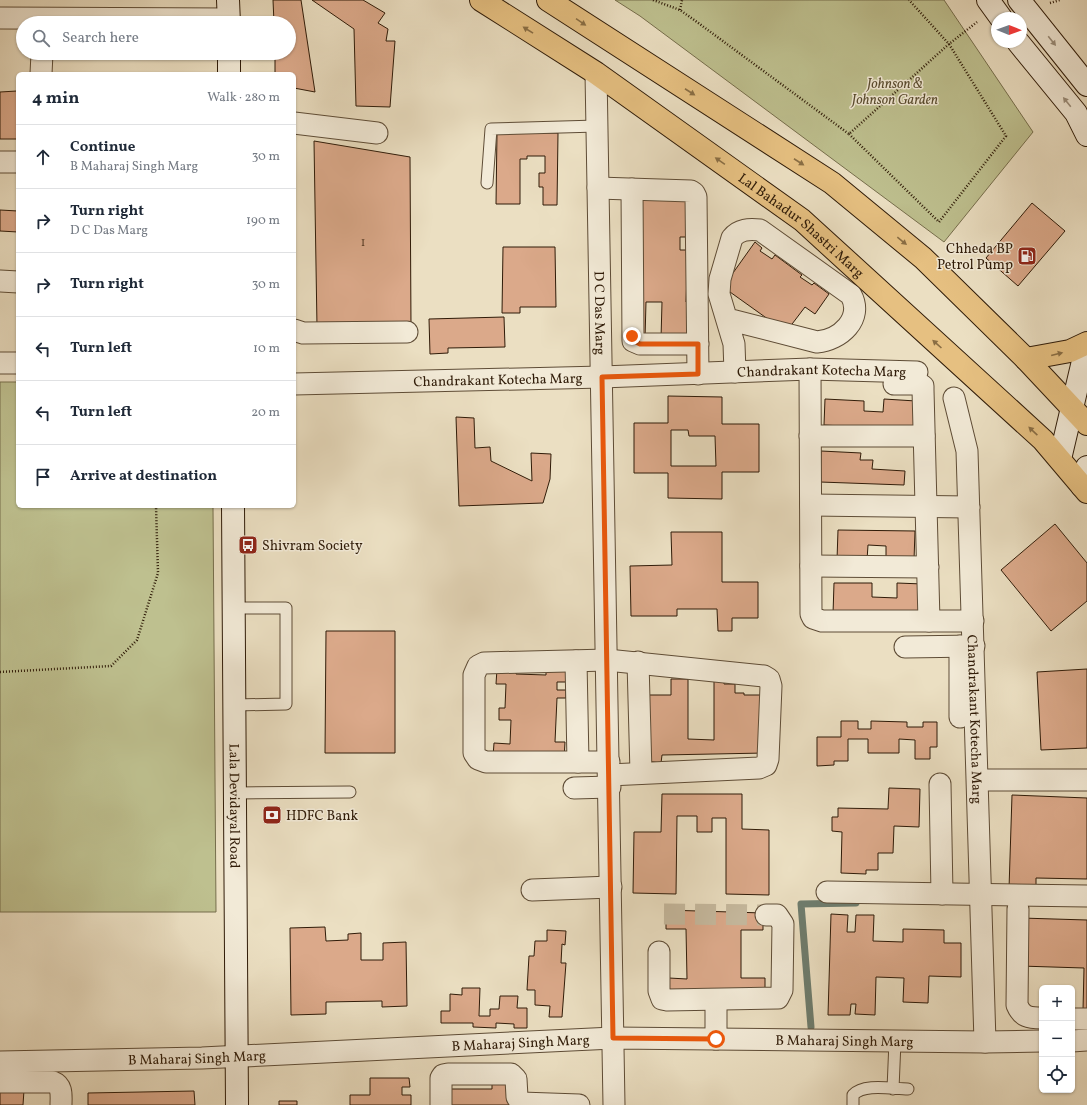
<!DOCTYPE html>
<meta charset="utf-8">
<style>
:root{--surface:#fff;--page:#f2f2f3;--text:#1f2937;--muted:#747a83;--line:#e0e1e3}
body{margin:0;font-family:Vollkorn,serif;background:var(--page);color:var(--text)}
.controls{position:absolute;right:12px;bottom:12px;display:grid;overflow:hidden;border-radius:6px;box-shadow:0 1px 3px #0004}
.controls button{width:36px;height:36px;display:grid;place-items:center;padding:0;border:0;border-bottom:1px solid var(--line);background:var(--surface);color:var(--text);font:20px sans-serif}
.compass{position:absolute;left:991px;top:12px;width:36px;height:36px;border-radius:50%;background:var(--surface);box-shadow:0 1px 3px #0004;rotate:91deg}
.stop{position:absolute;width:12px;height:12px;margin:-9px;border:3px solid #ea580c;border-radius:50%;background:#fff}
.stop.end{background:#ea580c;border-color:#fff;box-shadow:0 1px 4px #0008}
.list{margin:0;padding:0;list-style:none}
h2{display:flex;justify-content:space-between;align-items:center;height:52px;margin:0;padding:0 16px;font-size:17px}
h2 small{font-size:13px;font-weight:400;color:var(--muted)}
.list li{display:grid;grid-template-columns:26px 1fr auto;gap:12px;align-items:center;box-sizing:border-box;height:64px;padding:0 16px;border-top:1px solid var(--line)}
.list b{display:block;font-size:15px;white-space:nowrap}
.list p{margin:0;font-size:13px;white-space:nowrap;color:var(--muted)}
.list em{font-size:13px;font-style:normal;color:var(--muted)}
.icon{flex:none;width:22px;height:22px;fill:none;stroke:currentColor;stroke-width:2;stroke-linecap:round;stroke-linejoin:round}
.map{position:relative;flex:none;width:1087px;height:1105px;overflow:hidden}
.search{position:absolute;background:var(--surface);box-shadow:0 1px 3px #0004;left:16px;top:16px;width:280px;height:44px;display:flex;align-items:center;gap:10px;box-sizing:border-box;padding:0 14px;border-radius:22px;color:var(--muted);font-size:15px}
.panel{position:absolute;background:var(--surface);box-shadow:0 1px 3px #0004;left:16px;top:72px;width:280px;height:436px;border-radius:6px}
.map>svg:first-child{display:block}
.green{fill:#bec08f;stroke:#766e4c}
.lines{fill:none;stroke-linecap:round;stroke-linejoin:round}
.stream{stroke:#6e7c6d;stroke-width:7}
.building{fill:#dba98a;stroke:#2f1b08;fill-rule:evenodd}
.street-tunnel{stroke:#c5b89d;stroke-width:21;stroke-dasharray:21 10;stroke-linecap:butt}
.lane-casing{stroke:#5e4c36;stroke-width:13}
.street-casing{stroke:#5e4c36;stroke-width:23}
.secondary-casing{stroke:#2f1b08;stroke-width:24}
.primary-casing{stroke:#2f1b08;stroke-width:24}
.path{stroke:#2f1b08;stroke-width:2.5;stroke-dasharray:1 2;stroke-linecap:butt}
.lane{stroke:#f2ead7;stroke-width:11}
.street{stroke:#f2ead7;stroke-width:21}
.secondary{stroke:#f2ead7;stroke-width:22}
.primary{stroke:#e6c081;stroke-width:22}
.oneway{fill:#8a6e44}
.oneway2{fill:#9a8d7a}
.route{stroke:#ea580c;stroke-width:5}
.labels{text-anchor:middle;stroke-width:3;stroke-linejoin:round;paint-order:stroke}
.number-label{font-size:12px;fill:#5a3e28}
.park-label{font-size:14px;font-style:italic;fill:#5a4d30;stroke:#f2ead7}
.street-label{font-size:14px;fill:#2f1b08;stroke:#f2ead7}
.poi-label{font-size:14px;fill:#2f1b08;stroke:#f2ead7;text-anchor:start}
</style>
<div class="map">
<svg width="1087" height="1105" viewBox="0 0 1087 1105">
<rect width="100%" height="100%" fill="#ebdfc2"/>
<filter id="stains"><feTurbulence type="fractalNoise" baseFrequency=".005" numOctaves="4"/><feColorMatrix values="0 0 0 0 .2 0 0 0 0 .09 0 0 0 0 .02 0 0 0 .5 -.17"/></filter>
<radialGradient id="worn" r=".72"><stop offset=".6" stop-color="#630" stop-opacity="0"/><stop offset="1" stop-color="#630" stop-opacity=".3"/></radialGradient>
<path class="green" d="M615 0H944L1033 132 944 242 640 16Z
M0 382H18V506H213L216 912H0Z"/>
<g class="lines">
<path class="stream" d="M811 1027 801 904 856 903"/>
</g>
<path class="building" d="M273 0H301L315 92 294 88V74H275V53H289V23H274Z
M312 0H363L385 13 378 23 388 29 386 41H395L390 107 356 106 354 29Z
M17 91 18 139H0V92Z
M497 132 558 133 557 205H543V187H539V173H545V156H527V159H520V204H496Z
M314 141 410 157 411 326 317 327Z
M637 197H688V237H680V250H688L686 302H690L689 340 661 339 662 302H646L645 339H635Z
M1032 203 1065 231 1018 286 986 258Z
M0 210 18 211V232L0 231Z
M755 242 762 248 760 251 772 259 775 255 802 275 800 277 812 285 814 283 829 294 815 314 805 307 786 332 723 287Z
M503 247H555L556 307H520V313H502Z
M504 317 505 347 448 348V353L430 354 429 319Z
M668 396 722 397V424H759V472H722V499L668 498V473H634V423H668ZM671 430H688L689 436H715L716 466H671Z
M825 399 864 401V411L883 412 884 399 916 401 914 430 824 425Z
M456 417 474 418 475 448 490 447 491 461 532 481 531 453 551 454 550 479 543 503 459 506Z
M821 451 861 453 860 460H873L872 469 905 471 904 485 820 482Z
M1055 524 1087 563V601L1051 631 1001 570Z
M838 530 915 531 914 560H886V546L868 545 867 560H837Z
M671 532H722V582H758V618H732V631H718L717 609H677V616H631L630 566 672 565Z
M834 583H872V597L897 598V583L923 584 922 615 833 614Z
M326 631H395V753H325Z
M546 667 567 668V682H557V690H566V698H557L555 742H565L564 760 493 757 494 743 510 744 511 720H499V708H505L506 684H496L497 669 516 670V674L546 675Z
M1087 669V748L1041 750 1037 672Z
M671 679H688V739L714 740V679H724V684H735V693H744V695H765V753L662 755 661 763 646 761 645 695H671Z
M841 721H858V729H871V721L907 722V727H923V722H937V747H930V759H915V740L899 739V753H868V739H848V761H834V765L817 766V737H841Z
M889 788 920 789 919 827 894 826 893 853H878V870H866V874L841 873 842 832 832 831V817H838V808L888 809Z
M662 794H742V829L769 830V895L726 894V818H712V832H697V816H677L676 894 633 893 634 832H661Z
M1012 795 1087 798V879L1036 878V890L1009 889Z
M666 910 763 913V930H741V978H765V993L669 995V978L687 979 686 929H666Z
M831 914 848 915 847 932H855L856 915H874L873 941 903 942V929L944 930V943H961V977L929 976 928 1003 903 1002 904 978 876 977 875 1015 855 1014 856 1004H851L850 1015H828Z
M1021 918 1087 920V1010H1083L1084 968 1020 966Z
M325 927 326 941 348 940V934L361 933V960H383V943L406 942 407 1006 382 1007V1001L326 1002V1014L291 1015 290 928Z
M547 930 566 931 565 945 562 944 561 963H566L562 1017H549L550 1006 535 1005V990H527L529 956H534L535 941H547Z
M462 988H480L479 1016H490V1009H499L500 996H518L517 1008H527V1028H514V1024L496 1023V1028L473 1027V1023H441V1011H450V994L462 995Z
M370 1078H409L410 1087H402V1095H411V1105H350V1095H370Z
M492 1078H508L509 1105H445V1089H492Z
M0 1089 24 1090 23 1105H0Z
M194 1091 195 1105H88V1093Z
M279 1101H297V1105H279Z"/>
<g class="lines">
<path class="street-tunnel" d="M664 914 766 915"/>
<defs>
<path id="lane" d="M487 183 491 129 597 126
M234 608H286V704L235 705
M236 793 350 792
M893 1089 895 1041
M853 1105V1095C864 1083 892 1089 908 1089"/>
<g id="street">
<path d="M0 18 229 19"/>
<path id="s1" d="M596 73 614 1105"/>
<path d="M41 74 42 53"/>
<path d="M294 123 377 133"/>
<path d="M0 162H18"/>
<path d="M598 188 691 191 694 193 696 197 698 374"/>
<path d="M632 189 633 341 640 344H698"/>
<path d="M0 281 18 282"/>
<path d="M727 319 817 342C840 340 864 319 851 295L760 230C749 229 739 229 732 238L720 279 719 294 734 344 735 372"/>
<path d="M294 330 303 333 407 332"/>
<path d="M0 363H18"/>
<path d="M810 369 811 614 813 618 822 621H973"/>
<path id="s2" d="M294 384 602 377 810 369 917 372"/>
<path d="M894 384H920L923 386V390L929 621"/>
<path id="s3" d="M954 398 967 451 985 1042"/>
<path d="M810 436H924"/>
<path d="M811 505 969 507"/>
<path d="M811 566 928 567"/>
<path d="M960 646V717"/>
<path d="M905 647 974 646"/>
<path d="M576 661 578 762"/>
<path d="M638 662 641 773"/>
<path d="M609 762H486L478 759 474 753V675L478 666 484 663 607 660 764 676 769 679 771 686 768 759 766 765 759 768 609 775"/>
<path d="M979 780H1087"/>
<path d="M940 784 942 894"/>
<path d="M574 788 610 787"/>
<path d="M532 890 611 887"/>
<path d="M827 892 1087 896"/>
<path d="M1018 909 1017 1005C1022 1017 1029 1018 1042 1018"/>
<path d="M659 952V991L662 999 667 1000 778 998 782 990 783 924 777 915H766"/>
<path d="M716 1000V1039"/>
<path d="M1072 1019H1087"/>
<path d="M1072 1041 1087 1040"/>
<path id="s4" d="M0 1062 202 1058 613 1038 985 1042 1042 1041"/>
<path d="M0 1082H53C63 1086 61 1096 61 1105"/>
<path d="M441 1105V1078L443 1075 448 1074H511L516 1079 517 1097 521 1103 579 1105"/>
</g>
<g id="secondary">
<path d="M228 0 229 23"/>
<path d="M988 0 1001 18"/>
<path d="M1019 0 1087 85"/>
<path d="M1018 42 1076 113 1087 135"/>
<path d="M229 53V74"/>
<path d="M1060 459 1087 344"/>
<path d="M1082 486 1087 467"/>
<path id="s5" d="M233 506 237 1105"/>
</g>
<g id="primary">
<path id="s6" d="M481 0 596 73 802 220 1043 440 1087 492"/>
<path d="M548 0 832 183 923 258 1026 359 1087 424"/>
<path d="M1026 359 1070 351 1087 343"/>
</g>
</defs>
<use href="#lane" class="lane-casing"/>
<use href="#street" class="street-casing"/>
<use href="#secondary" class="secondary-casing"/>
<use href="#primary" class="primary-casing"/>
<path class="path" d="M653 0 680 10 697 22 849 134 949 44 909 0
M1050 3 1060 0
M680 10 682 0
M849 134 939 222 1006 136 949 44 977 22
M0 672 111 666 137 640 158 573 156 506"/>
<use href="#lane" class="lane"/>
<use href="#street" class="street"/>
<use href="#secondary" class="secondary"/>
<use href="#primary" class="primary"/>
</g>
<defs><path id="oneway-solid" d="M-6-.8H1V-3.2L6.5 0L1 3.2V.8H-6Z"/></defs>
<g class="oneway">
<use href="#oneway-solid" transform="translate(581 22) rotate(34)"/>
<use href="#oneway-solid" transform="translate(528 30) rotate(-148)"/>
<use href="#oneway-solid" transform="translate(690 92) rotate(33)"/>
<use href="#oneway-solid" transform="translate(720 161) rotate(-145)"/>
<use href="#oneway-solid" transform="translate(799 162) rotate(33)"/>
<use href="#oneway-solid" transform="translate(902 241) rotate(39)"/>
<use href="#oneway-solid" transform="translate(937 344) rotate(-138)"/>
<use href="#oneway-solid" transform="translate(1057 354) rotate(-14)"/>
<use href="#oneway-solid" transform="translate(1033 431) rotate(-137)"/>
</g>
<g class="oneway2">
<use href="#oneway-solid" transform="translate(1052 41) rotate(51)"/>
<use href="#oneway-solid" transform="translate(1067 102) rotate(-129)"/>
</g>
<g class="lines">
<path class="route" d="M632 336 634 341 640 344H698V374L602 377 613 1038 716 1039"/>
</g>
<defs>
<symbol id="fuel-square" viewBox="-11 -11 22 22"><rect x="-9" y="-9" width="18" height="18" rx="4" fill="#8f2418" stroke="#f2ead7"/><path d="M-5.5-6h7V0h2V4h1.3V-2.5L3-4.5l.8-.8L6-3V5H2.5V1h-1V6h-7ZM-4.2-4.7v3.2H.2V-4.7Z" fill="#fff"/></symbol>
<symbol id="bus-square" viewBox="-11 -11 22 22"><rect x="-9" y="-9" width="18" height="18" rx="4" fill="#8f2418" stroke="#f2ead7"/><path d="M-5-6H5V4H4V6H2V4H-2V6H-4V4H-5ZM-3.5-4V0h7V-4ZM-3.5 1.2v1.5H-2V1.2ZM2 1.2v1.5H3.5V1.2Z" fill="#fff"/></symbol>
<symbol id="bank-square" viewBox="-11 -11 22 22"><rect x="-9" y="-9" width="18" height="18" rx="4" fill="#8f2418" stroke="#f2ead7"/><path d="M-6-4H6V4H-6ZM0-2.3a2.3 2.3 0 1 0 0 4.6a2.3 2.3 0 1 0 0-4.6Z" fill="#fff"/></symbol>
</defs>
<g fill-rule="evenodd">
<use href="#fuel-square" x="1016" y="245" width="22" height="22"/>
<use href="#bus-square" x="237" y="534" width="22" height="22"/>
<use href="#bank-square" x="261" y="804" width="22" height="22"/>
</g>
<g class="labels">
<g class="number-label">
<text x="363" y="246">1</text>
</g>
<g class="park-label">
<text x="895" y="88">Johnson &amp;<tspan x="895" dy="16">Johnson Garden</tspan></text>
</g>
<g class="street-label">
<text dy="5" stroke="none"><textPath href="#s6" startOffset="392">Lal Bahadur Shastri Marg</textPath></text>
<text dy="5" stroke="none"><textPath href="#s1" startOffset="240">D C Das Marg</textPath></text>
<text dy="5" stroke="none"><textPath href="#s2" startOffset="528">Chandrakant Kotecha Marg</textPath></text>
<text dy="5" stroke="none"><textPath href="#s2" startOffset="204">Chandrakant Kotecha Marg</textPath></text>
<text dy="5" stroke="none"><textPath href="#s3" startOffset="323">Chandrakant Kotecha Marg</textPath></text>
<text dy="5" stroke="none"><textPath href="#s5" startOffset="300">Lala Devidayal Road</textPath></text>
<text dy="5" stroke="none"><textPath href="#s4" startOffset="845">B Maharaj Singh Marg</textPath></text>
<text dy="5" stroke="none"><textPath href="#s4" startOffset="521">B Maharaj Singh Marg</textPath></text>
<text dy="5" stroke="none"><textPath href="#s4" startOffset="197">B Maharaj Singh Marg</textPath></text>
</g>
<g class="poi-label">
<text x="1013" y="253" text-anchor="end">Chheda BP<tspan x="1013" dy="16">Petrol Pump</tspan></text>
<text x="262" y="550">Shivram Society</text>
<text x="286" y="820">HDFC Bank</text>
</g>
</g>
<rect width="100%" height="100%" filter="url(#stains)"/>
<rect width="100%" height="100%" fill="url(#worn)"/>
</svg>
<div class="controls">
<button>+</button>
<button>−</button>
<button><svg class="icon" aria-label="locate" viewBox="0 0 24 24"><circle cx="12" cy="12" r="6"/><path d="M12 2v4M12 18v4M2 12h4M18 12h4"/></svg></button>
</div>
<svg class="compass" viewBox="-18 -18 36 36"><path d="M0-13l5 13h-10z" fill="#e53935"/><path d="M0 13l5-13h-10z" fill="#747a83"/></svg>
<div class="stop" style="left:716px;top:1039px"></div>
<div class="stop end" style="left:632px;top:336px"></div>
<div class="search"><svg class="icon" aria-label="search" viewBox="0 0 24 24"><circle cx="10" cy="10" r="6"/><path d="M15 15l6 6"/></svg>Search here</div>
<section class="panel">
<h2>4 min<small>Walk · 280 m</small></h2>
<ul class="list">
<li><svg class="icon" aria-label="ahead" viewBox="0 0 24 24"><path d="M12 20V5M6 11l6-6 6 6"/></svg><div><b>Continue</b><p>B Maharaj Singh Marg</p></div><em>30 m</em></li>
<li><svg class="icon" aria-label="right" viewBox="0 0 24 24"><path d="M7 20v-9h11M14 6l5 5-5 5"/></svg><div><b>Turn right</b><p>D C Das Marg</p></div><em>190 m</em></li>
<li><svg class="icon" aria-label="right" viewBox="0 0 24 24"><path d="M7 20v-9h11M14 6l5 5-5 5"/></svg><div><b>Turn right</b></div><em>30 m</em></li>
<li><svg class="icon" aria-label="left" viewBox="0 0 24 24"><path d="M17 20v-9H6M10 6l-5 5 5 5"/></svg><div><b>Turn left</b></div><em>10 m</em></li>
<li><svg class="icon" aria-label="left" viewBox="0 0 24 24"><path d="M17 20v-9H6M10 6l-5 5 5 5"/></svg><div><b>Turn left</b></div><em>20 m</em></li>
<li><svg class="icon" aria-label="arrive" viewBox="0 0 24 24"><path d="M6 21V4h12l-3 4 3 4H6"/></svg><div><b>Arrive at destination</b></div></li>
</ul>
</section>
</div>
